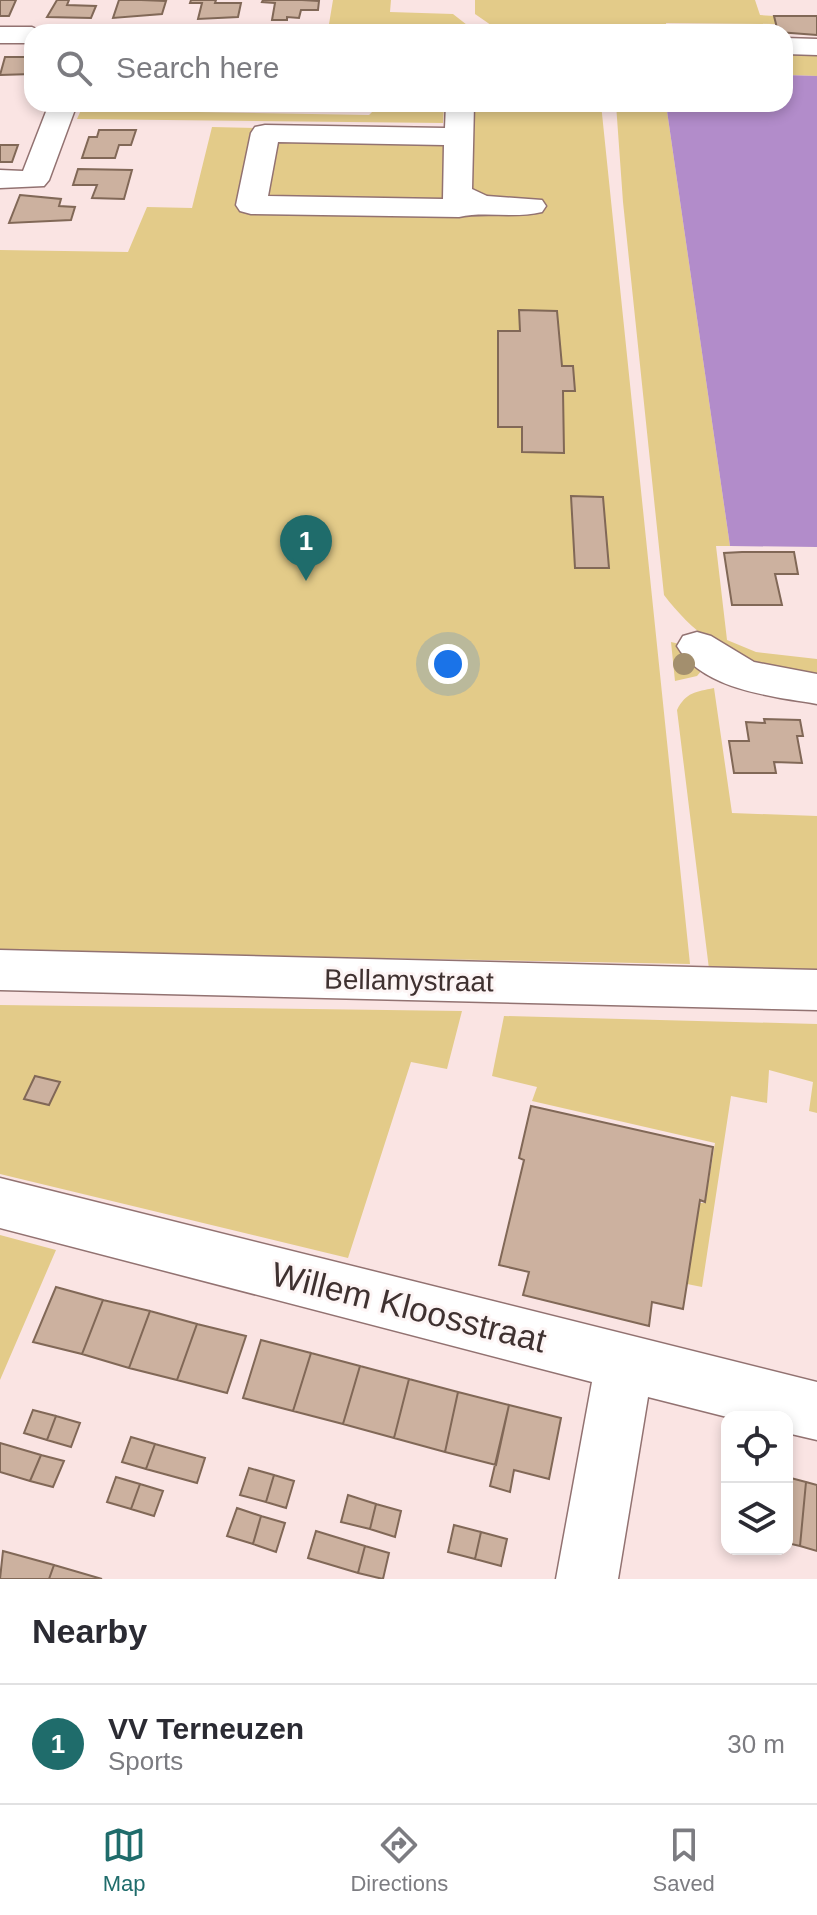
<!DOCTYPE html>
<style>
:root{--surface:#fff;--page:#f7f7f7;--text:#2b2b33;--muted:#7c7c81;--line:#e1e1e2;--accent:#1f6c6b}
body{margin:0;font-family:Helvetica,sans-serif;background:var(--page);color:var(--text)}
.controls{position:absolute;right:24px;bottom:24px;display:grid;overflow:hidden;border-radius:16px;box-shadow:0 4px 12px #0003}
.controls button{width:72px;height:72px;display:grid;place-items:center;padding:0;border:0;border-bottom:2px solid var(--line);background:var(--surface);color:var(--text);font:40px sans-serif}
.you{position:absolute;left:448px;top:664px;width:28px;height:28px;margin:-20px;border:6px solid #fff;border-radius:50%;background:#1a73e8;box-shadow:0 0 0 12px #1a73e833}
.badge{display:grid;place-items:center;width:52px;height:52px;border-radius:50%;background:var(--accent);color:#fff;font-size:26px;font-weight:700}
.pin{position:absolute;translate:-50% -66px;filter:drop-shadow(0 2px 4px #0008)}
.pin::after{content:'';position:absolute;top:42px;width:28px;height:24px;background:inherit;clip-path:polygon(0 0,100% 0,50% 100%)}
.list{margin:0;padding:0;list-style:none}
h2{display:flex;justify-content:space-between;align-items:center;height:104px;margin:0;padding:0 32px;font-size:34px}
h2 small{font-size:26px;font-weight:400;color:var(--muted)}
.list li{display:grid;grid-template-columns:52px 1fr auto;gap:24px;align-items:center;box-sizing:border-box;height:120px;padding:0 32px;border-top:2px solid var(--line)}
.list b{display:block;font-size:30px;white-space:nowrap}
.list p{margin:0;font-size:26px;white-space:nowrap;color:var(--muted)}
.list em{font-size:26px;font-style:normal;color:var(--muted)}
.icon{flex:none;width:44px;height:44px;fill:none;stroke:currentColor;stroke-width:2;stroke-linecap:round;stroke-linejoin:round}
.map{position:relative;flex:none;width:817px;height:1579px;overflow:hidden}
.search{position:absolute;background:var(--surface);box-shadow:0 4px 12px #0003;left:24px;right:24px;top:24px;height:88px;display:flex;align-items:center;gap:20px;box-sizing:border-box;padding:0 28px;border-radius:24px;color:var(--muted);font-size:30px}
.sheet{height:224px;background:var(--surface)}
nav{display:flex;justify-content:space-around;align-items:center;box-sizing:border-box;height:112px;border-top:2px solid var(--line);background:var(--surface);font-size:22px;color:var(--muted)}
nav a{display:grid;justify-items:center;gap:4px}
nav .on{color:var(--accent)}
.map>svg:first-child{display:block}
.green{fill:#e3cb89}
.water{fill:#b28cca}
.building{fill:#ccb19f;stroke:#816857;stroke-width:2}
.lines{fill:none;stroke-linecap:round;stroke-linejoin:round}
.minor-casing{stroke:#927271;stroke-width:3}
.minor{fill:#fff;fill-rule:evenodd}
.tree{fill:#a38f6e}
.labels{text-anchor:middle;stroke-width:6;stroke-linejoin:round;paint-order:stroke}
.street-label{font-size:28px;fill:#3f3130;stroke:#fdf5f5}
.near-street-label{font-size:34px;fill:#3f3130;stroke:#fdf5f5}
</style>
<div class="map">
<svg width="817" height="1579" viewBox="0 0 817 1579">
<rect width="100%" height="100%" fill="#fae4e3"/>
<path class="green" d="M333 0H391L390 12 453 14 476 32 328 30Z
M475 0H755L760 15 774 16 776 24 666 23 667 32H501L475 14Z
M785 52H817V76L785 75Z
M380 104H444L443 123 77 119 81 110 369 115Z
M471 104H601L690 964 0 951V250L128 252 147 207 192 208 212 127 459 132 462 213 532 215 533 199 484 198 467 188Z
M616 104H666L730 546H716L727 640 756 652 817 659V674C751 673 703 646 664 595L623 202Z
M671 642 688 646 703 669 697 676 675 681Z
M714 688 732 813 817 816V973L709 969 677 710C686 692 696 692 714 688Z
M0 1005 462 1011 447 1069 411 1062 348 1258 0 1174Z
M504 1016 817 1024V1113L809 1111 813 1082 769 1070 767 1103 731 1096 702 1287 687 1284 700 1203H705L715 1143 532 1101 537 1087 492 1076Z
M0 1235 56 1250 0 1380Z"/>
<path class="water" d="M785 75 817 76V547L730 546 666 104H785Z"/>
<path class="building" d="M0 0H16L9 16H0Z
M57 0H69L67 5 96 6 91 18 47 17Z
M119 0H141L166 1 162 14 113 18Z
M191 0H216L215 3H241L238 17 198 19 202 3H190Z
M263 0H302L319 1 318 10H301L299 18 287 17V20H272L275 3 262 2Z
M774 16H817V35L778 32Z
M5 57H32V74L0 75Z
M99 130H136L131 145H119L115 158H82L89 137H97Z
M0 145H18L12 162H0Z
M78 169 132 170 124 199 92 198 97 185H73Z
M20 195 61 199 59 206 75 207 71 220 9 223Z
M519 310 557 311 562 366H573L575 391H563L564 453 522 452V427H498V331H520Z
M571 496 603 497 609 568H575Z
M742 552H794L798 574H775L782 605H732L724 553Z
M764 719 800 720 803 736H797L802 763 774 762 776 773H734L729 741H749L746 722 765 723Z
M35 1076 60 1082 49 1105 24 1099Z
M531 1106 713 1147 705 1202 700 1200 683 1309 652 1302 649 1326 523 1295 529 1272 499 1265 524 1160 519 1158Z
M56 1287 103 1300 82 1354 33 1342Z
M103 1300 150 1311 129 1368 82 1354Z
M150 1311 197 1324 177 1380 129 1368Z
M197 1324 246 1336 227 1393 177 1380Z
M261 1340 311 1353 293 1411 243 1398Z
M311 1353 360 1366 343 1424 293 1411Z
M360 1366 409 1379 394 1438 343 1424Z
M409 1379 458 1392 445 1452 394 1438Z
M458 1392 509 1405 496 1465 445 1452Z
M509 1405 561 1418 549 1479 514 1470 510 1492 490 1486Z
M33 1410 56 1416 47 1440 24 1433Z
M56 1416 80 1423 71 1447 47 1440Z
M131 1437 155 1444 146 1469 122 1462Z
M0 1443 41 1455 30 1481 0 1472Z
M155 1444 205 1458 197 1483 146 1469Z
M41 1455 64 1461 53 1487 30 1481Z
M249 1468 274 1475 266 1502 240 1495Z
M274 1475 294 1481 286 1508 266 1502Z
M116 1477 140 1484 131 1509 107 1502Z
M787 1477 806 1482 800 1546 787 1543Z
M806 1482 817 1485V1551L800 1546Z
M140 1484 163 1491 154 1516 131 1509Z
M348 1495 376 1504 370 1529 341 1522Z
M376 1504 401 1511 395 1537 370 1529Z
M237 1508 261 1516 253 1544 227 1536Z
M261 1516 285 1523 276 1552 253 1544Z
M454 1525 481 1532 475 1559 448 1552Z
M316 1531 365 1546 358 1573 308 1558Z
M481 1532 507 1539 501 1566 475 1559Z
M365 1546 389 1553 383 1579 358 1573Z
M3 1551 54 1565 49 1579H0Z
M54 1565 102 1579H49Z"/>
<g class="lines">
<defs>
<path id="minor" d="M0 27H32L43 32H32V43H0Z
M785 38 817 39V55L785 54Z
M49 104H77L49 180 44 186 0 188V170L23 171Z
M446 104H474L472 189 487 196 542 200 546 206 542 212C514 219 485 211 459 217L251 214 240 211 236 205 251 133 255 127 265 125 445 128ZM278 142 444 145 443 199 268 196Z
M697 632 711 636 754 662 817 674V704C771 696 703 690 677 646L683 636Z
M0 950 817 970V1010L0 990Z
M0 1178 817 1382V1440L787 1433V1417H727L648 1397 618 1579H556L592 1382 0 1228Z"/>
</defs>
<use href="#minor" class="minor-casing"/>
<use href="#minor" class="minor"/>
</g>
<circle class="tree" cx="684" cy="664" r="11"/>
<g class="labels">
<g class="street-label">
<text transform="translate(409 980) rotate(1)" y="10">Bellamystraat</text>
</g>
<g class="near-street-label">
<text transform="translate(409 1307) rotate(14)" y="12">Willem Kloosstraat</text>
</g>
</g>
</svg>
<div class="controls">
<button><svg class="icon" aria-label="locate" viewBox="0 0 24 24"><circle cx="12" cy="12" r="6"/><path d="M12 2v4M12 18v4M2 12h4M18 12h4"/></svg></button>
<button><svg class="icon" aria-label="layers" viewBox="0 0 24 24"><path d="M12 4l9 5-9 5-9-5zM3 14l9 5 9-5"/></svg></button>
</div>
<div class="you"></div>
<div class="pin badge" style="left:306px;top:581px">1</div>
<div class="search"><svg class="icon" aria-label="search" viewBox="0 0 24 24"><circle cx="10" cy="10" r="6"/><path d="M15 15l6 6"/></svg>Search here</div>
</div>
<section class="sheet">
<h2>Nearby<small></small></h2>
<ul class="list">
<li><span class="badge">1</span><div><b>VV Terneuzen</b><p>Sports</p></div><em>30 m</em></li>
</ul>
</section>
<nav>
<a class="on"><svg class="icon" aria-label="map" viewBox="0 0 24 24"><path d="M3 6l6-2 6 2 6-2v14l-6 2-6-2-6 2zM9 4v14M15 6v14"/></svg>Map</a>
<a><svg class="icon" aria-label="directions" viewBox="0 0 24 24"><path d="M12 3l9 9-9 9-9-9zM9 14v-3h6M13 9l2 2-2 2"/></svg>Directions</a>
<a><svg class="icon" aria-label="saved" viewBox="0 0 24 24"><path d="M7 4h10v16l-5-4-5 4z"/></svg>Saved</a>
</nav>
